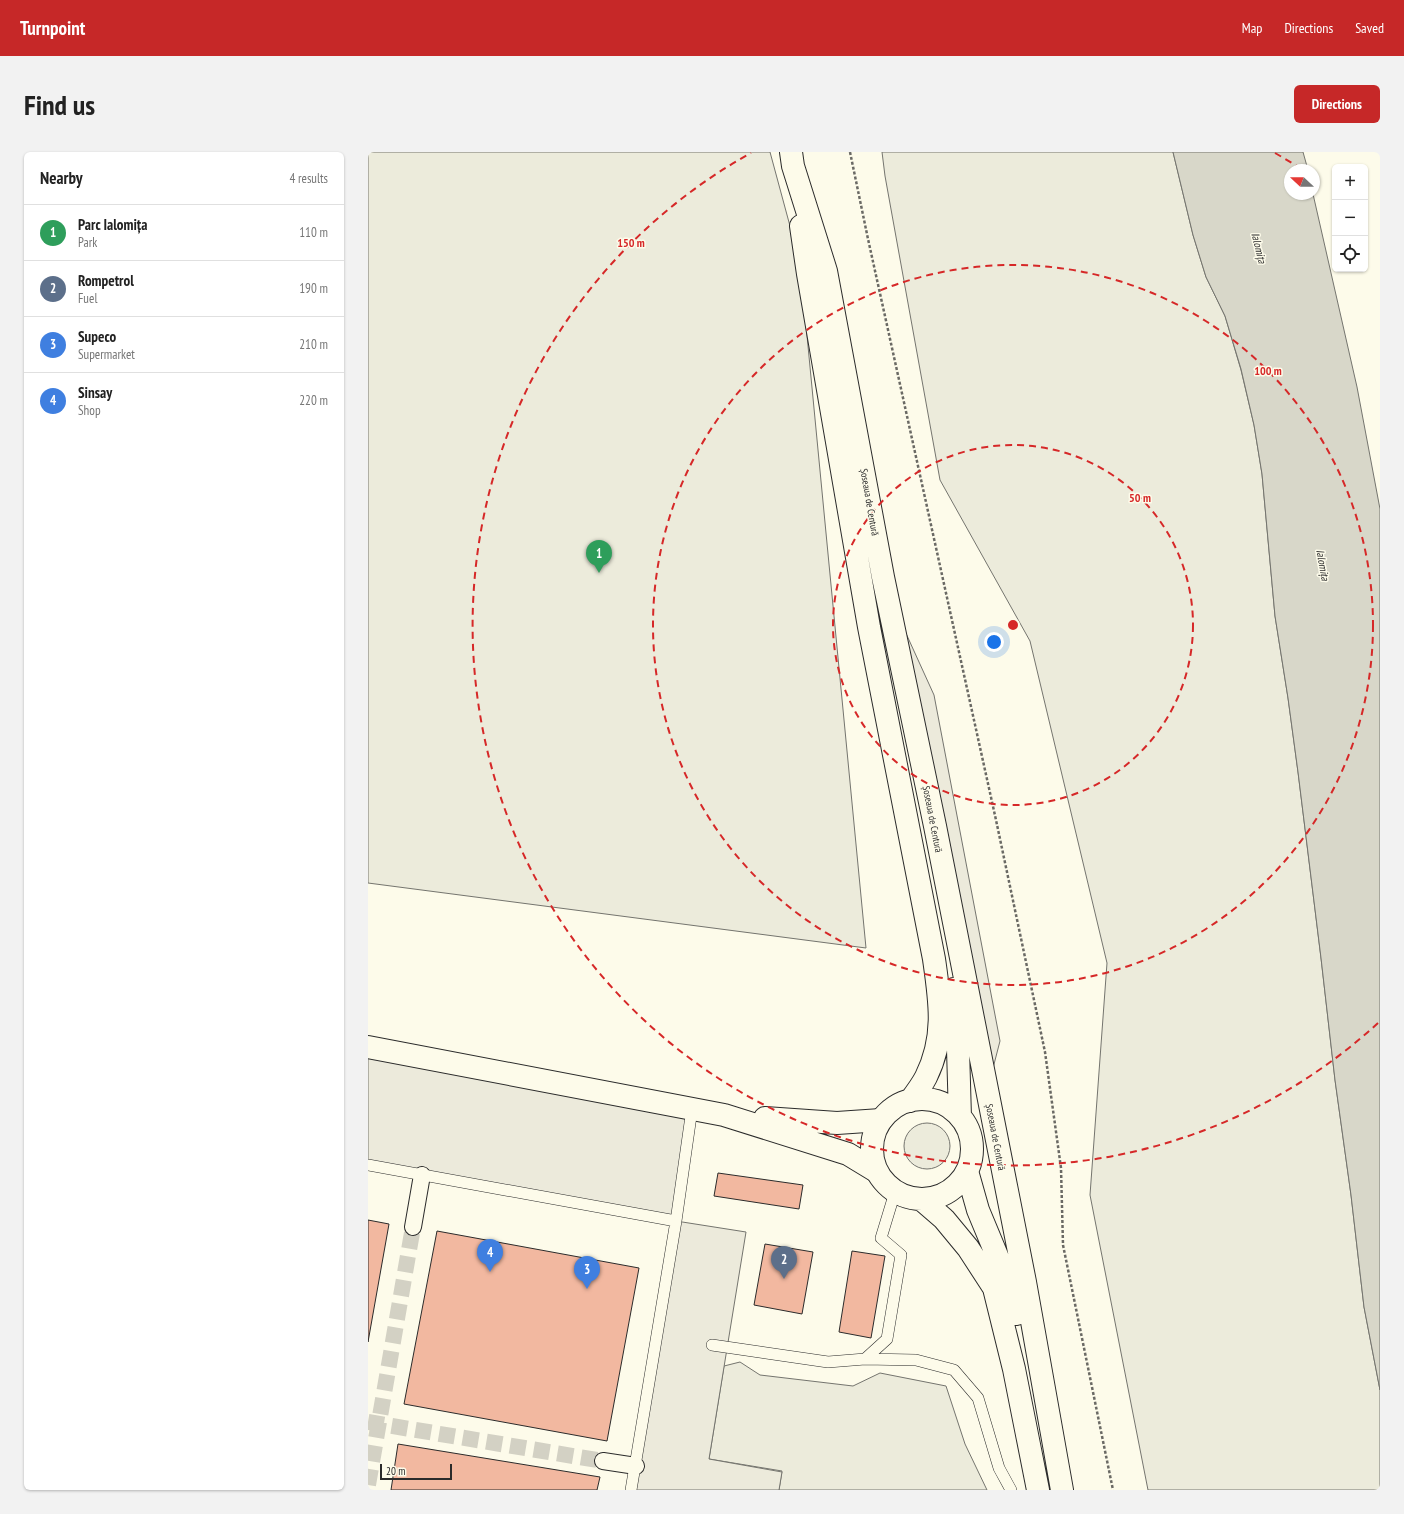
<!DOCTYPE html>
<meta charset="utf-8">
<style>
:root{--surface:#fff;--page:#f2f2f2;--text:#222;--muted:#767676;--line:#e0e0e0;--accent:#c62828}
body{margin:0;font-family:"PT Sans Narrow",sans-serif;background:var(--page);color:var(--text)}
.controls{position:absolute;right:12px;top:12px;display:grid;overflow:hidden;border-radius:6px;box-shadow:0 1px 3px #0004}
.controls button{width:36px;height:36px;display:grid;place-items:center;padding:0;border:0;border-bottom:1px solid var(--line);background:var(--surface);color:var(--text);font:20px sans-serif}
.compass{position:absolute;left:916px;top:12px;width:36px;height:36px;border-radius:50%;background:var(--surface);box-shadow:0 1px 3px #0004;rotate:292deg}
.scale{position:absolute;left:12px;bottom:10px;width:72px;box-sizing:border-box;padding-left:4px;border:2px solid #2b2b2b;border-top:0;font-size:11px;line-height:14px;white-space:nowrap;color:#2b2b2b;-webkit-text-stroke:3px #fdfbea;paint-order:stroke}
.you{position:absolute;left:626px;top:490px;width:14px;height:14px;margin:-10px;border:3px solid #fff;border-radius:50%;background:#1a73e8;box-shadow:0 0 0 6px #1a73e833}
.badge{display:grid;place-items:center;width:26px;height:26px;border-radius:50%;background:var(--accent);color:#fff;font-size:13px;font-weight:700}
.pin{position:absolute;translate:-50% -33px;filter:drop-shadow(0 1px 2px #0008)}
.pin::after{content:'';position:absolute;top:21px;width:14px;height:12px;background:inherit;clip-path:polygon(0 0,100% 0,50% 100%)}
.list{margin:0;padding:0;list-style:none}
h2{display:flex;justify-content:space-between;align-items:center;height:52px;margin:0;padding:0 16px;font-size:17px}
h2 small{font-size:13px;font-weight:400;color:var(--muted)}
.list li{display:grid;grid-template-columns:26px 1fr auto;gap:12px;align-items:center;box-sizing:border-box;height:56px;padding:0 16px;border-top:1px solid var(--line)}
.list b{display:block;font-size:15px;white-space:nowrap}
.list p{margin:0;font-size:13px;white-space:nowrap;color:var(--muted)}
.list em{font-size:13px;font-style:normal;color:var(--muted)}
.icon{flex:none;width:22px;height:22px;fill:none;stroke:currentColor;stroke-width:2;stroke-linecap:round;stroke-linejoin:round}
.map{position:relative;flex:none;width:1012px;height:1338px;overflow:hidden;border-radius:6px}
header{display:flex;align-items:center;gap:24px;box-sizing:border-box;height:56px;padding:0 20px;background:var(--accent);color:#fff}
header strong{font-size:19px}
nav{display:flex;gap:22px;margin-inline-start:auto;font-size:14px}
.intro{display:flex;align-items:center;justify-content:space-between;box-sizing:border-box;height:96px;padding:0 24px}
h1{margin:0;font-size:28px}
.button{padding:10px 18px;border-radius:6px;background:var(--accent);color:#fff;font-size:14px;font-weight:700}
main{display:flex;gap:24px;padding:0 24px}
aside{flex:1;background:var(--surface);border-radius:6px;box-shadow:0 1px 3px #0004}
.map>svg:first-child{display:block}
.green{fill:#ecebdb;stroke:#74746e}
.parking{fill:#eceadb;stroke:#74746e}
.water{fill:#d8d7c9;stroke:#74746e}
.building{fill:#f2b8a0;stroke:#2b2b2b}
.lines{fill:none;stroke-linecap:round;stroke-linejoin:round}
.pedestrian-tunnel{stroke:#d3d1c4;stroke-width:16;stroke-dasharray:16 8;stroke-linecap:butt}
.service-casing{stroke:#2b2b2b;stroke-width:12}
.pedestrian-casing{stroke:#2b2b2b;stroke-width:18}
.minor-casing{stroke:#2b2b2b;stroke-width:24}
.trunk-casing{stroke:#2b2b2b;stroke-width:24}
.path{stroke:#6a6964;stroke-width:2.5;stroke-dasharray:3 2;stroke-linecap:butt}
.service{stroke:#fdfbea;stroke-width:11}
.pedestrian{stroke:#fdfbea;stroke-width:16}
.minor{stroke:#fdfbea;stroke-width:22}
.trunk{stroke:#fdfbea;stroke-width:22}
.ring{fill:none;stroke:#d62828;stroke-width:2;stroke-dasharray:7 5}
.labels{text-anchor:middle;stroke-width:3;stroke-linejoin:round;paint-order:stroke}
.street-label{font-size:10px;fill:#2b2b2b;stroke:#fdfbea}
.water-label{font-size:11px;font-style:italic;fill:#2b2b2b;stroke:#fdfbea}
.centre{fill:#d62828;stroke:#fdfbea;stroke-width:2}
.ring-label{font-size:12px;text-anchor:middle;font-weight:bold;fill:#d62828;stroke:#fdfbea;stroke-width:3;stroke-linejoin:round;paint-order:stroke}
</style>
<header>
<strong>Turnpoint</strong>
<nav><a>Map</a><a>Directions</a><a>Saved</a></nav>
</header>
<div class="intro"><h1>Find us</h1><a class="button">Directions</a></div>
<main>
<aside>
<h2>Nearby<small>4 results</small></h2>
<ul class="list">
<li><span class="badge" style="background:#2e9e5b">1</span><div><b>Parc Ialomița</b><p>Park</p></div><em>110 m</em></li>
<li><span class="badge" style="background:#5c6f8a">2</span><div><b>Rompetrol</b><p>Fuel</p></div><em>190 m</em></li>
<li><span class="badge" style="background:#3f7fe0">3</span><div><b>Supeco</b><p>Supermarket</p></div><em>210 m</em></li>
<li><span class="badge" style="background:#3f7fe0">4</span><div><b>Sinsay</b><p>Shop</p></div><em>220 m</em></li>
</ul>
</aside>
<div class="map">
<svg width="1012" height="1338" viewBox="0 0 1012 1338">
<rect width="100%" height="100%" fill="#fdfbea"/>
<path class="green" d="M0 0H402L432 111 498 796 0 731Z
M514 0H805L825 83 838 125 857 164 873 218 886 273 894 322 907 464 920 546 930 620 953 806 967 928 983 1043 996 1155 1012 1238V1338H780L722 1043 739 811 662 489 572 328 517 24Z
M536 994a23 23 0 1 1 46 0a23 23 0 1 1-46 0Z
M372 1210 392 1223 485 1234 512 1221 578 1234 597 1292 619 1338H411L414 1319 341 1307 356 1214Z"/>
<path class="parking" d="M536 477 566 543 632 889 624 920Z
M0 895 324 957 308 1069 378 1080 341 1307 414 1320 411 1338H263L308 1070 0 1013Z"/>
<path class="water" d="M805 0H935L940 18H922V42H945L989 235 1012 357V1238L996 1155 983 1043 967 928 953 806 930 620 920 546 907 464 894 322 886 273 873 217 857 164 838 125 825 83Z"/>
<path class="building" d="M350 1021 435 1033 431 1057 346 1044Z
M0 1068 21 1072 0 1190Z
M69 1079 271 1116 239 1289 36 1252Z
M397 1092 445 1100 434 1162 386 1153Z
M484 1099 517 1104 503 1186 471 1180Z
M30 1292 232 1325 229 1338H23Z"/>
<g class="lines">
<path class="pedestrian-tunnel" d="M0 1270 235 1309
M0 1333 45 1075"/>
<defs>
<path id="service" d="M0 1013 308 1069
M344 1193 460 1210 497 1207 519 1187 533 1103 513 1086 527 1040
M497 1207 548 1208 586 1218 610 1246 631 1316 643 1338
M263 1338 308 1069 324 957"/>
<path id="pedestrian" d="M45 1075 54 1023
M235 1309 268 1314"/>
<path id="minor" d="M0 895 356 963 480 1002 508 1019
M397 966 469 971 513 968"/>
<path id="trunk" d="M423 0 425 14 458 119 515 425 567 674 657 1130 694 1338
M433 74 440 122 501 475 566 807C572 849 578 885 558 925 554 933 548 941 542 949
M586 837 589 863 592 965
M504 997a50 50 0 1 1 100 0a50 50 0 1 1-100 0Z
M599 1019 610 1058 642 1135 648 1162
M554 1048 576 1067 600 1096 626 1136 646 1217 670 1338"/>
</defs>
<use href="#service" class="service-casing"/>
<use href="#pedestrian" class="pedestrian-casing"/>
<use href="#minor" class="minor-casing"/>
<use href="#trunk" class="trunk-casing"/>
<path class="path" d="M482 0 500 87 628 668 677 900 693 1016 695 1093 745 1338"/>
<use href="#service" class="service"/>
<use href="#pedestrian" class="pedestrian"/>
<use href="#minor" class="minor"/>
<use href="#trunk" class="trunk"/>
</g>
<g class="ring">
<circle cx="645" cy="473" r="180"/>
<circle cx="645" cy="473" r="360"/>
<path d="M1010 871A540 540 0 1 1 383 1M907 1A540 540 0 0 1 935 18"/>
</g>
<g class="labels">
<g class="street-label">
<text transform="translate(502 350) rotate(80)" y="4">Șoseaua de Centură</text>
<text transform="translate(565 667) rotate(79)" y="4">Șoseaua de Centură</text>
<text transform="translate(628 985) rotate(79)" y="4">Șoseaua de Centură</text>
</g>
<g class="water-label">
<text transform="translate(891 96) rotate(76)" y="4">Ialomița</text>
<text transform="translate(955 413) rotate(80)" y="4">Ialomița</text>
</g>
</g>
<circle cx="645" cy="473" r="6" class="centre"/>
<g class="ring-label">
<text x="263" y="95">150 m</text>
<text x="900" y="223">100 m</text>
<text x="772" y="350">50 m</text>
</g>
</svg>
<div class="controls">
<button>+</button>
<button>−</button>
<button><svg class="icon" aria-label="locate" viewBox="0 0 24 24"><circle cx="12" cy="12" r="6"/><path d="M12 2v4M12 18v4M2 12h4M18 12h4"/></svg></button>
</div>
<svg class="compass" viewBox="-18 -18 36 36"><path d="M0-13l5 13h-10z" fill="#e53935"/><path d="M0 13l5-13h-10z" fill="#767676"/></svg>
<div class="scale">20 m</div>
<div class="you"></div>
<div class="pin badge" style="left:231px;top:421px;background:#2e9e5b">1</div>
<div class="pin badge" style="left:416px;top:1127px;background:#5c6f8a">2</div>
<div class="pin badge" style="left:219px;top:1137px;background:#3f7fe0">3</div>
<div class="pin badge" style="left:122px;top:1120px;background:#3f7fe0">4</div>
</div>
</main>
